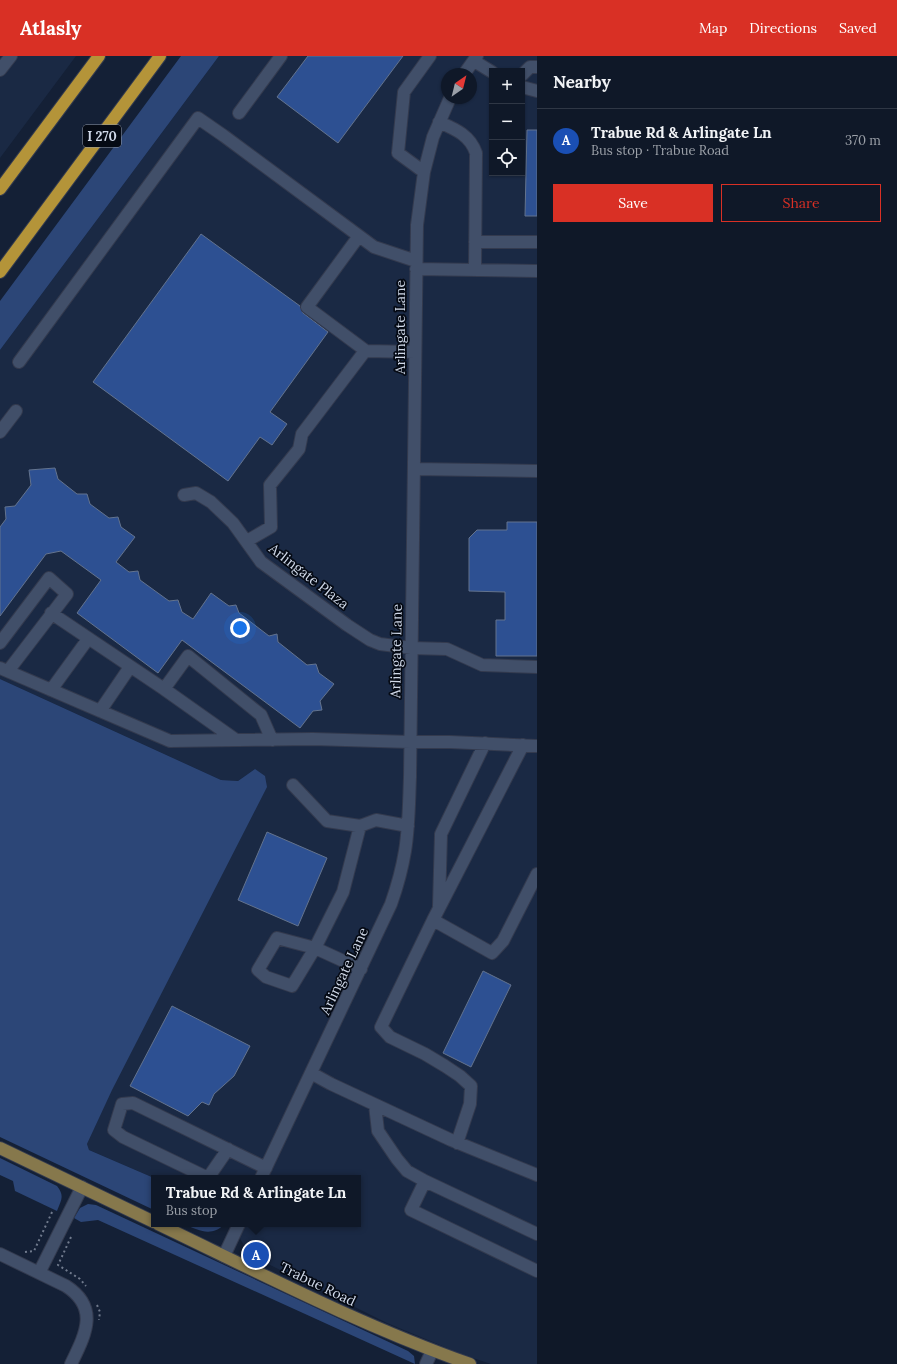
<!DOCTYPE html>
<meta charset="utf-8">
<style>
:root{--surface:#0f1828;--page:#1d2534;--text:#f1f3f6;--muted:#9ba0a8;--line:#2f3745;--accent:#d93025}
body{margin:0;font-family:Lora,serif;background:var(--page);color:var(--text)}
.controls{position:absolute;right:12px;top:12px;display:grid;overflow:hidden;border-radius:0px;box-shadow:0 1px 3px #0004}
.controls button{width:36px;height:36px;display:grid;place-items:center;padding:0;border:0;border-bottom:1px solid var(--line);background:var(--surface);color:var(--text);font:20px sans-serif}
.compass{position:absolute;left:441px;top:12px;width:36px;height:36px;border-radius:50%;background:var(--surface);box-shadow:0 1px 3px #0004;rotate:35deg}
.you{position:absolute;left:240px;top:572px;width:14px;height:14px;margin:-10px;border:3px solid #fff;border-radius:50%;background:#1a73e8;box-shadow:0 0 0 6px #1a73e833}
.badge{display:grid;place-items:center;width:26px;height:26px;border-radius:50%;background:var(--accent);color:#fff;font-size:13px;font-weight:700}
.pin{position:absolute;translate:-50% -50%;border:2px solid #fff;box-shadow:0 1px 4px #0006}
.popup{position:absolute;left:151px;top:1119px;width:210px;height:52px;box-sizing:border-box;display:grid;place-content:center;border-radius:0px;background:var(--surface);filter:drop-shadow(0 1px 3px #0005);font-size:13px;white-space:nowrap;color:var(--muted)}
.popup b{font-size:15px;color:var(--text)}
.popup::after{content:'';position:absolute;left:50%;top:100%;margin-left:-8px;border:8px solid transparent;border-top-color:var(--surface)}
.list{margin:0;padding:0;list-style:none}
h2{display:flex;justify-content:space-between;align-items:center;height:52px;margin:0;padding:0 16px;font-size:17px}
h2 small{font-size:13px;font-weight:400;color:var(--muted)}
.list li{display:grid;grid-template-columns:26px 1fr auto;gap:12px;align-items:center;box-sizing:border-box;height:64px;padding:0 16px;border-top:1px solid var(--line)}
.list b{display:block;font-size:15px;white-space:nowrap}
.list p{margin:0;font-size:13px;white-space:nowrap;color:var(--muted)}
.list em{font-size:13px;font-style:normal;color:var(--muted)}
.actions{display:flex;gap:8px;padding:12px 16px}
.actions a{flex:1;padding:9px 0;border:1px solid var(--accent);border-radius:0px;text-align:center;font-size:14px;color:var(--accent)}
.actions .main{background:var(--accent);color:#fff}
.icon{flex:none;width:22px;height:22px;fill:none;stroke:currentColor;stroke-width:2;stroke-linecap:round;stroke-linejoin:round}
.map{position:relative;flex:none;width:537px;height:1308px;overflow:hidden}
header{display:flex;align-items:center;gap:24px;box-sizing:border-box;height:56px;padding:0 20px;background:var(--accent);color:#fff}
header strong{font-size:19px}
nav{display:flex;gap:22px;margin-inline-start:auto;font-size:14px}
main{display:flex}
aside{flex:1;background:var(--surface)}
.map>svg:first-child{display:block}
.built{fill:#1a2944;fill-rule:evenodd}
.green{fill:#2c4677}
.building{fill:#2d5092;stroke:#63738e}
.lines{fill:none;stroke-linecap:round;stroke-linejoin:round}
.minor-casing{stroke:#333a4e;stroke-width:14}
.major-casing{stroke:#333a4e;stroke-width:14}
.highway-casing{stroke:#333a4e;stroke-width:14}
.path{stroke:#707a8d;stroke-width:2;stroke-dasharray:2 3;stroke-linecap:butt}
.minor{stroke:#414f69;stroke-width:12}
.major{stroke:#86784c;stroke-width:12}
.highway{stroke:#b49439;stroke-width:12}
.labels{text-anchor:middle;stroke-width:3.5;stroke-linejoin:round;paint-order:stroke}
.shield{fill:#050a14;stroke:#939ba9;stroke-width:1}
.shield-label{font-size:13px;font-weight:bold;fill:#d0d9e9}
.street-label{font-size:14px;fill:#d0d9e9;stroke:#050a14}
</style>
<header>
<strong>Atlasly</strong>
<nav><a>Map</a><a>Directions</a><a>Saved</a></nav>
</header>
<main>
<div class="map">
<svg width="537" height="1308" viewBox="0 0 537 1308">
<rect width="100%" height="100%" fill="#142036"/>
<path class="built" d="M0 0H76L0 102Z
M219 0H537V1308H491L464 1299 387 1267 250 1199 231 1168H358V1122H154L89 1094 87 1088 255 713 238 725 221 724 0 623V294ZM492 15H522V117H492ZM447 18H471V42H447Z"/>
<path class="green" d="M181 0H219L0 294V245Z
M0 623 221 724 238 725 255 713 265 720 267 731 112 1034 87 1088 89 1094 154 1122V1154L0 1081Z
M0 1102 57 1130C65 1140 61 1144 57 1155L15 1135 13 1125 0 1119Z
M88 1148 96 1149 408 1295 414 1300 415 1308 98 1164 81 1166 74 1162 80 1152Z
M184 1168H225C211 1181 200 1175 184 1168Z"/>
<path class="building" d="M308 0H403L338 87 277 41Z
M527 74H537V160H525Z
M201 178 300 250 303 257 328 276 270 356 287 368 272 389 260 381 228 425 93 326Z
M55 412 58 423 77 438H87L90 448 109 462 118 461 121 471 135 481 116 506 129 516 138 515 140 524 169 545 178 544 182 556 193 563 211 537 229 550 236 549 239 557 269 580 277 578 278 586 307 609 316 608 319 617 334 628 320 645 322 654 313 655 300 672 182 584 158 617 77 557 101 524 61 495 46 498 0 560V471L6 463 5 451 15 450 31 429 29 414Z
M507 466H537V600H496V564H505V536L469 535V482L477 474H507Z
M267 776 327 802 298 870 238 844Z
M483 915 511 929 471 1011 443 997Z
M172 950 250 990 234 1020 214 1038 209 1049 202 1046 188 1060 130 1030Z"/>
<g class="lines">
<defs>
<path id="minor" d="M474 5 492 16
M0 14 11 0
M464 18 477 0
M522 19 530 11H537
M522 31 537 35
M239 57 281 0
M439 66C455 73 470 79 476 97L475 214
M424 116 398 97 404 36 430 0
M359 180 307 251 366 295 415 296
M475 186H537
M416 213 537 215
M19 306 198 62 224 80 374 191 416 205
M0 376 16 355
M414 413 537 415
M184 439 196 437 211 446 233 467 261 506 347 569 370 584 380 588 411 592 447 593 482 609 537 611
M247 485 271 471 270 429 299 393 302 378 365 295
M51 557 164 633 188 600 261 659 272 684
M0 587 49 522 67 538 8 615
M0 612 170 685 313 683 410 686H450L537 690
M164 633 236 684
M51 634 88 583
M100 655 130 611
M293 729 327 765 360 770 343 836 315 892 292 930 266 921 258 914 277 882 315 892 361 913
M360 770 376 764 408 770
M439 850 441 778 485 687
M433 864 523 689
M311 1017 331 1028 451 1084 537 1119
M375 1049 378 1075 397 1103 407 1115 425 1125 537 1178
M457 1087 470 1048 471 1030 460 1020 445 1010 425 998 390 981 381 971 433 864 492 897 503 885 537 818
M228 1093 208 1122 123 1081 114 1074 122 1048 133 1047 266 1112
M261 1122 391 848C397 831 402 813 405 795 409 771 409 746 410 721L417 169 424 116 433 81 450 42
M425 1125 411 1154 537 1215
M0 1198 66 1230C100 1252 85 1279 71 1308
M224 1200 239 1168
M39 1217 82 1131
M426 1308 432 1295"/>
<path id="major" d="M0 1092 154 1166
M158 1168C260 1217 362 1270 470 1308"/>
<path id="highway" d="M0 133 99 0
M0 216 160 0"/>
</defs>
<use href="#minor" class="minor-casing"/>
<use href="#major" class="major-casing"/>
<use href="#highway" class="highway-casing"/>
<path class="path" d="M71 1181 58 1209 80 1223 86 1230
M25 1196 34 1195 53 1154
M97 1249 100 1256 99 1264"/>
<use href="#minor" class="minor"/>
<use href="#major" class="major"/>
<use href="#highway" class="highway"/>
</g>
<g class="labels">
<rect class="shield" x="83" y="69" width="38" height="22" rx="3"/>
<g class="shield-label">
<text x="102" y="85">I 270</text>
</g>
<g class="street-label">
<text transform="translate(400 271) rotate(-90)" y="5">Arlingate Lane</text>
<text transform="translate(309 520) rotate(38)" y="5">Arlingate Plaza</text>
<text transform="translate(396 595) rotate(-89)" y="5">Arlingate Lane</text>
<text transform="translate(344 915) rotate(-65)" y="5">Arlingate Lane</text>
<text transform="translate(318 1228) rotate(26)" y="5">Trabue Road</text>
</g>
</g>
</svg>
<div class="controls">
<button>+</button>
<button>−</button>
<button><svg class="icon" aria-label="locate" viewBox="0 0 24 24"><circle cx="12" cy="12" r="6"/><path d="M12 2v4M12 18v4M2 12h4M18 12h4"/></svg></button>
</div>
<svg class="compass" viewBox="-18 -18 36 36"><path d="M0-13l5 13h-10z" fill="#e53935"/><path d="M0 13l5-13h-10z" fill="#9ba0a8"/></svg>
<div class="you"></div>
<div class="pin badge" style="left:256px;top:1199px;background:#1a4fb4">A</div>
<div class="popup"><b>Trabue Rd &amp; Arlingate Ln</b>Bus stop</div>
</div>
<aside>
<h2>Nearby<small></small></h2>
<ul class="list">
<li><span class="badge" style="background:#1a4fb4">A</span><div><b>Trabue Rd &amp; Arlingate Ln</b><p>Bus stop · Trabue Road</p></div><em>370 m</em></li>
</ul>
<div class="actions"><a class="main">Save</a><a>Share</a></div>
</aside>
</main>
